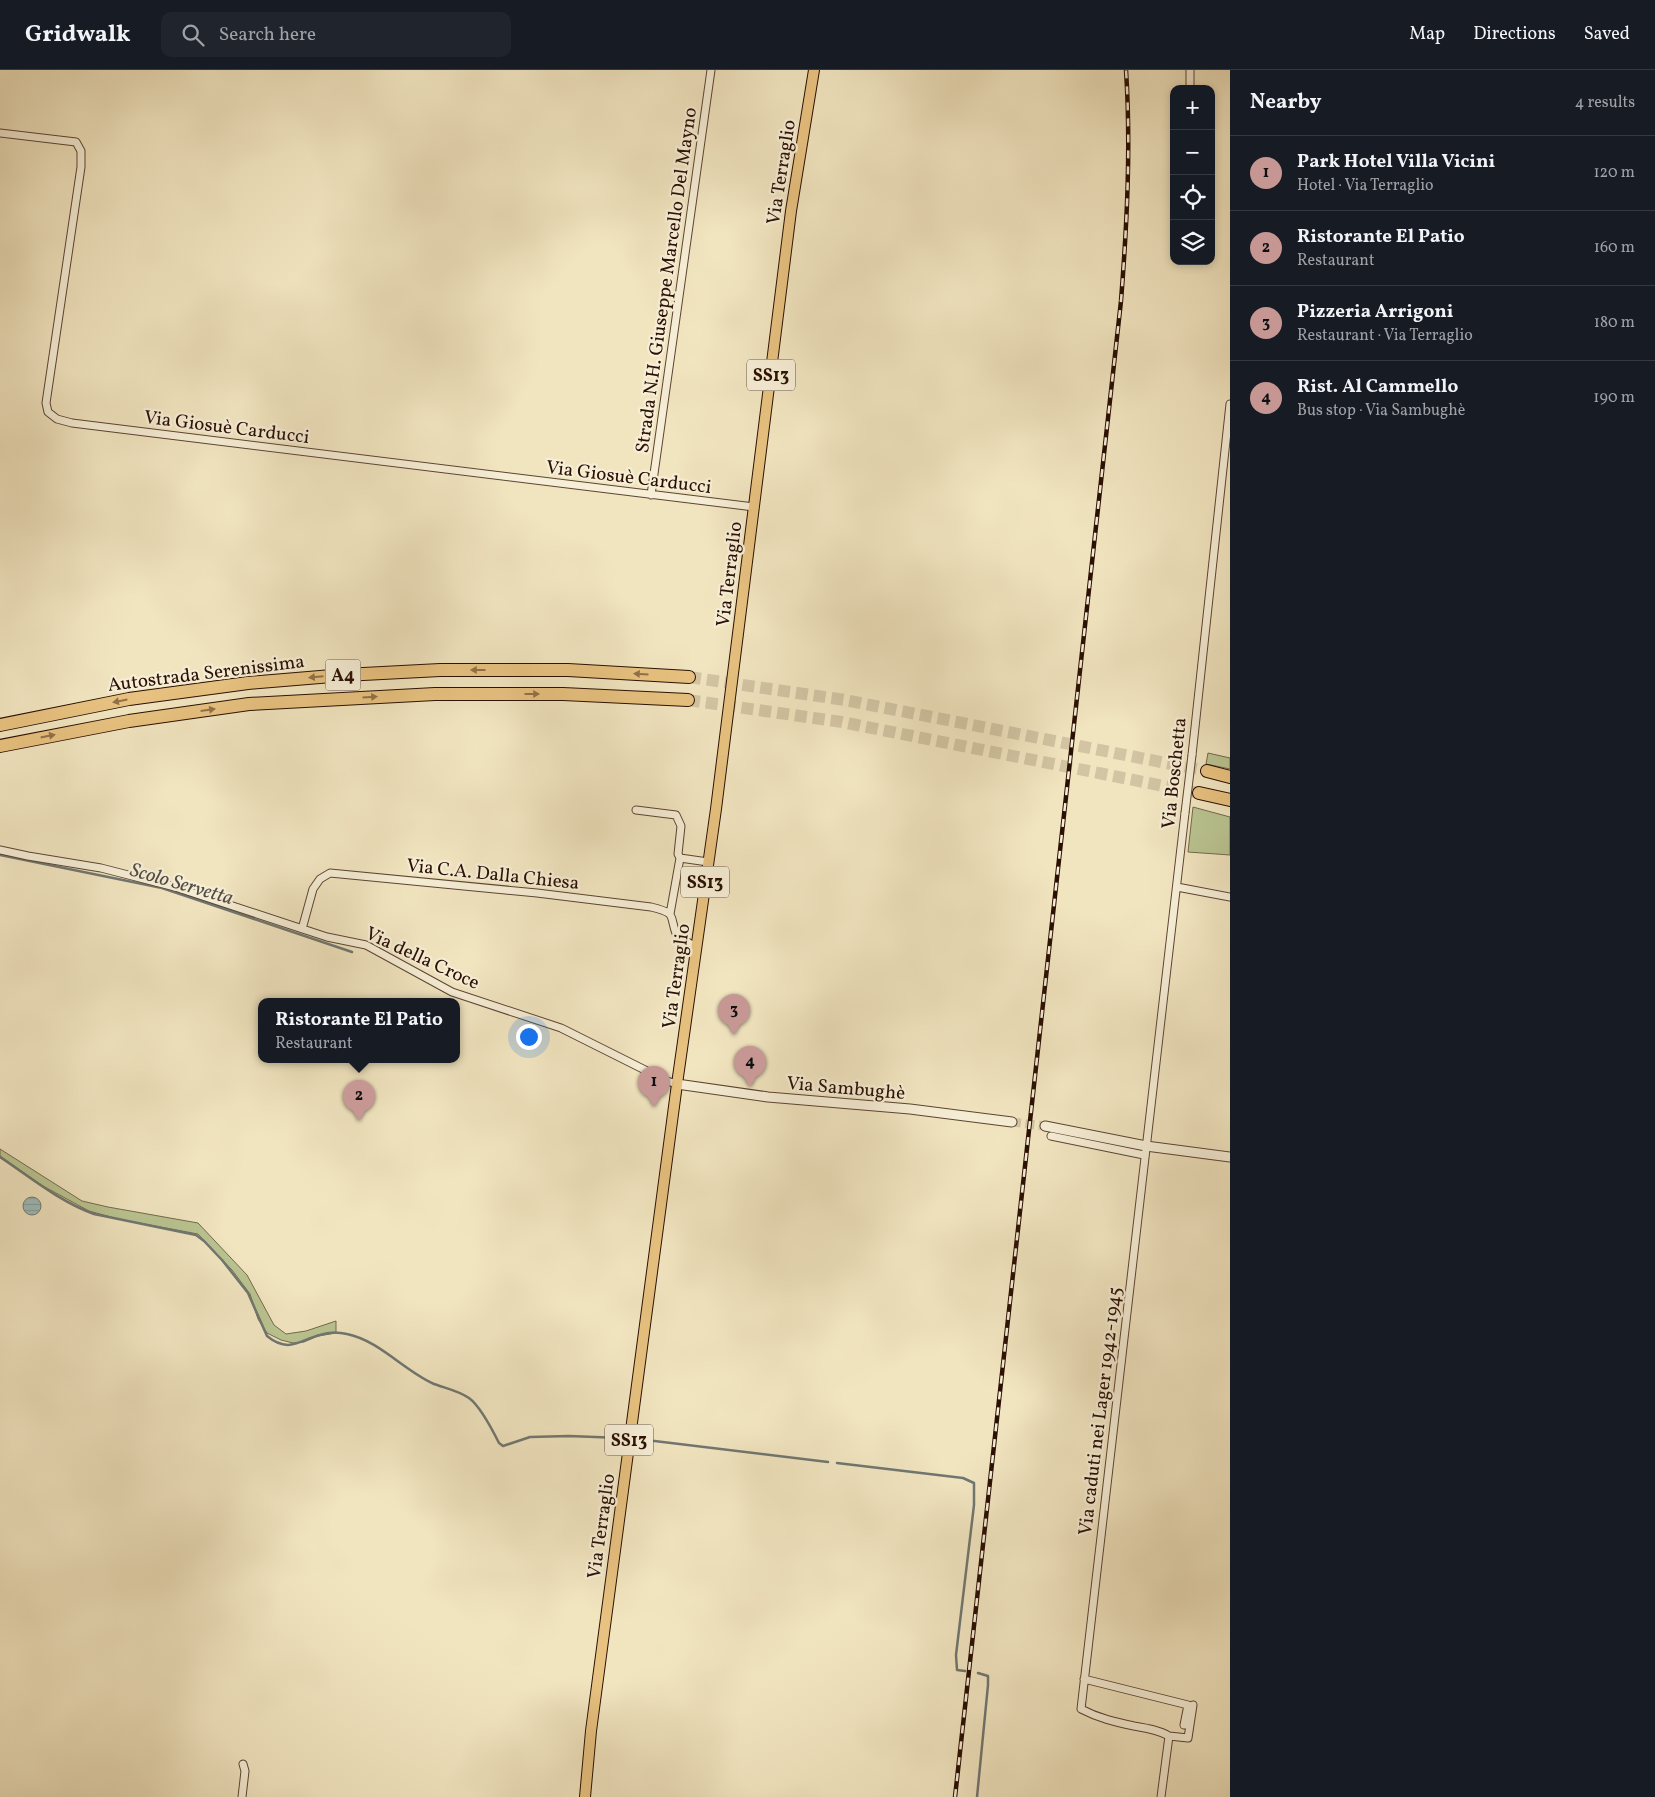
<!DOCTYPE html>
<meta charset="utf-8">
<style>
:root{--surface:#171b24;--page:#20242c;--text:#f1f3f6;--muted:#9ea1a6;--line:#363941;--accent:#c59692}
body{margin:0;font-family:Vollkorn,serif;background:var(--page);color:var(--text)}
.controls{position:absolute;right:15px;top:15px;display:grid;overflow:hidden;border-radius:10px;box-shadow:0 2px 8px #0003}
.controls button{width:45px;height:45px;display:grid;place-items:center;padding:0;border:0;border-bottom:1px solid var(--line);background:var(--surface);color:var(--text);font:25px sans-serif}
.you{position:absolute;left:528px;top:966px;width:18px;height:18px;margin:-12px;border:4px solid #fff;border-radius:50%;background:#1a73e8;box-shadow:0 0 0 8px #1a73e833}
.badge{display:grid;place-items:center;width:32px;height:32px;border-radius:50%;background:var(--accent);color:#111;font-size:16px;font-weight:700}
.pin{position:absolute;translate:-50% -41px;filter:drop-shadow(0 1px 2px #0008)}
.pin::after{content:'';position:absolute;top:26px;width:18px;height:15px;background:inherit;clip-path:polygon(0 0,100% 0,50% 100%)}
.popup{position:absolute;left:258px;top:928px;width:202px;height:65px;box-sizing:border-box;display:grid;place-content:center;border-radius:10px;background:var(--surface);filter:drop-shadow(0 1px 4px #0005);font-size:16px;white-space:nowrap;color:var(--muted)}
.popup b{font-size:19px;color:var(--text)}
.popup::after{content:'';position:absolute;left:50%;top:100%;margin-left:-10px;border:10px solid transparent;border-top-color:var(--surface)}
.list{margin:0;padding:0;list-style:none}
h2{display:flex;justify-content:space-between;align-items:center;height:65px;margin:0;padding:0 20px;font-size:21px}
h2 small{font-size:16px;font-weight:400;color:var(--muted)}
.list li{display:grid;grid-template-columns:32px 1fr auto;gap:15px;align-items:center;box-sizing:border-box;height:75px;padding:0 20px;border-top:1px solid var(--line)}
.list b{display:block;font-size:19px;white-space:nowrap}
.list p{margin:0;font-size:16px;white-space:nowrap;color:var(--muted)}
.list em{font-size:16px;font-style:normal;color:var(--muted)}
.icon{flex:none;width:28px;height:28px;fill:none;stroke:currentColor;stroke-width:2;stroke-linecap:round;stroke-linejoin:round}
.map{position:relative;flex:none;width:1230px;height:1727px;overflow:hidden}
header{display:flex;align-items:center;gap:30px;box-sizing:border-box;height:70px;padding:0 25px;background:var(--surface);border-bottom:1px solid var(--line)}
header strong{font-size:24px}
nav{display:flex;gap:28px;margin-inline-start:auto;font-size:18px}
.search{width:350px;height:45px;background:var(--page);display:flex;align-items:center;gap:12px;box-sizing:border-box;padding:0 18px;border-radius:10px;color:var(--muted);font-size:19px}
main{display:flex}
aside{flex:1;background:var(--surface)}
.map>svg:first-child{display:block}
.green{fill:#bac592;stroke:#726a4a}
.water{fill:url(#water-rules);stroke:#707771}
.lines{fill:none;stroke-linecap:round;stroke-linejoin:round}
.stream{stroke:#707771;stroke-width:2.5}
.tertiary-tunnel{stroke:#d3c5a4;stroke-width:9;stroke-dasharray:9 4.5;stroke-linecap:butt}
.motorway-tunnel{stroke:#d3c5a4;stroke-width:12;stroke-dasharray:12 6;stroke-linecap:butt}
.minor-casing{stroke:#5c4432;stroke-width:9}
.tertiary-casing{stroke:#5c4432;stroke-width:11}
.primary-casing{stroke:#2a0f03;stroke-width:12}
.motorway-casing{stroke:#2a0f03;stroke-width:14}
.minor{stroke:#f6eed6;stroke-width:7}
.tertiary{stroke:#f6eed6;stroke-width:9}
.primary{stroke:#e8c280;stroke-width:10}
.motorway{stroke:#e8c280;stroke-width:12}
.rail-casing{stroke:#2a0f03;stroke-width:4.5}
.rail{stroke:#f6eed6;stroke-width:2.5;stroke-dasharray:8;stroke-linecap:butt}
.minor-bridge-casing{stroke:#5c4432;stroke-width:9;stroke-linecap:butt}
.minor-bridge{stroke:#f6eed6;stroke-width:7}
.oneway{fill:#927148}
.labels{text-anchor:middle;stroke-width:4.5;stroke-linejoin:round;paint-order:stroke}
.shield{fill:#f6eed6;stroke:#675242;stroke-width:1}
.shield-label{font-size:18px;font-weight:bold;fill:#2a0f03}
.street-label{font-size:19px;fill:#2a0f03;stroke:#f6eed6}
.water-label{font-size:20px;font-style:italic;fill:#534c43;stroke:#f6eed6}
</style>
<header>
<strong>Gridwalk</strong>
<div class="search"><svg class="icon" aria-label="search" viewBox="0 0 24 24"><circle cx="10" cy="10" r="6"/><path d="M15 15l6 6"/></svg>Search here</div>
<nav><a>Map</a><a>Directions</a><a>Saved</a></nav>
</header>
<main>
<div class="map">
<svg width="1230" height="1727" viewBox="0 0 1230 1727">
<defs>
<pattern id="water-rules" width="6" height="5" patternUnits="userSpaceOnUse" patternTransform="scale(1.25)"><rect width="6" height="5" fill="#9ebdbb"/><path d="M0 2.5h6" fill="none" stroke="#88a19f"/></pattern>
</defs>
<rect width="100%" height="100%" fill="#f1e5c0"/>
<filter id="stains"><feTurbulence type="fractalNoise" baseFrequency=".004" numOctaves="4"/><feColorMatrix values="0 0 0 0 .2 0 0 0 0 .09 0 0 0 0 .02 0 0 0 .5 -.17"/></filter>
<radialGradient id="worn" r=".72"><stop offset=".6" stop-color="#630" stop-opacity="0"/><stop offset="1" stop-color="#630" stop-opacity=".3"/></radialGradient>
<path class="green" d="M1208 683 1230 688V699L1206 694Z
M1193 737 1230 747V785L1188 782Z
M0 1079 82 1131 108 1137 198 1153 247 1205 274 1255 286 1264 306 1261 336 1251V1263L318 1266 304 1272 293 1273 281 1270 267 1263 258 1249 250 1224 232 1200 198 1164 118 1149 89 1141 43 1116 0 1086Z"/>
<path class="water" d="M23 1136a9 9 0 1 1 18 0a9 9 0 1 1-18 0Z"/>
<g class="lines">
<path class="stream" d="M0 785 162 818 352 882
M0 1087C30 1107 60 1132 94 1144L196 1165 204 1171 222 1190 248 1223 267 1266C289 1284 300 1270 320 1265 328 1262 339 1262 347 1264 380 1271 403 1300 434 1314 445 1318 459 1321 469 1328 480 1336 493 1361 499 1373L503 1376 530 1367 569 1366 621 1368
M638 1369 828 1392
M837 1393 963 1408 974 1413V1435L956 1585 957 1600 965 1601
M977 1727 988 1615V1606L978 1603"/>
<path class="tertiary-tunnel" d="M1012 1052 1045 1056"/>
<path class="motorway-tunnel" d="M689 607 845 630 1207 701
M688 630 842 652 1199 723"/>
<defs>
<path id="minor" d="M1190 19V0
M0 63 76 72 81 81V97L46 333 48 342 57 349 72 353 754 437
M651 425 711 0
M1192 685 1230 334
M636 740 676 745 681 756 678 784 680 788 670 844
M0 780 28 786 101 798 175 817 327 867 366 875 452 922 561 958 667 1011 677 1014
M680 788 708 792
M1177 817 1230 827
M302 859 313 819 320 809 330 803 537 823 651 837C679 844 668 845 677 866L696 877
M1051 1066 1144 1085
M1084 1609 1188 1635 1184 1655
M1169 1666 1188 1668 1193 1635
M242 1727 245 1701 243 1694
M1161 1727 1169 1666C1159 1660 1146 1658 1134 1656 1115 1652 1098 1648 1081 1639L1185 743"/>
<path id="tertiary" d="M677 1014 768 1027 910 1039 1012 1052
M1045 1056 1146 1076 1230 1087"/>
<path id="primary" d="M585 1727 591 1661 677 1014 716 739 791 141 814 0"/>
<path id="motorway" d="M0 655 129 629 248 613 344 605 440 600H568L689 607
M0 676 129 651 249 634 435 624H563L688 630
M1207 701 1230 707
M1199 723 1230 730"/>
</defs>
<use href="#minor" class="minor-casing"/>
<use href="#tertiary" class="tertiary-casing"/>
<use href="#primary" class="primary-casing"/>
<use href="#motorway" class="motorway-casing"/>
<use href="#minor" class="minor"/>
<use href="#tertiary" class="tertiary"/>
<use href="#primary" class="primary"/>
<use href="#motorway" class="motorway"/>
<defs>
<path id="rail" d="M955 1727 1121 231C1127 154 1131 77 1126 0"/>
</defs>
<use href="#rail" class="rail-casing"/>
<use href="#rail" class="rail"/>
<defs>
<path id="minor-bridge" d="M1185 743 1192 685"/>
</defs>
<use href="#minor-bridge" class="minor-bridge-casing"/>
<use href="#minor-bridge" class="minor-bridge"/>
</g>
<defs><path id="oneway-solid" d="M-6-.8H1V-3.2L6.5 0L1 3.2V.8H-6Z" transform="scale(1.25)"/></defs>
<g class="oneway">
<use href="#oneway-solid" transform="translate(478 600) rotate(-180)"/>
<use href="#oneway-solid" transform="translate(641 604) rotate(-177)"/>
<use href="#oneway-solid" transform="translate(316 607) rotate(175)"/>
<use href="#oneway-solid" transform="translate(532 624)"/>
<use href="#oneway-solid" transform="translate(370 627) rotate(-3)"/>
<use href="#oneway-solid" transform="translate(120 631) rotate(169)"/>
<use href="#oneway-solid" transform="translate(208 640) rotate(-8)"/>
<use href="#oneway-solid" transform="translate(48 666) rotate(-11)"/>
</g>
<g class="labels">
<g class="shield">
<rect x="747" y="289.5" width="48" height="31" rx="4"/>
<rect x="325.5" y="589.5" width="35" height="31" rx="4"/>
<rect x="681" y="796.5" width="48" height="31" rx="4"/>
<rect x="605" y="1354.5" width="48" height="31" rx="4"/>
</g>
<g class="shield-label">
<text x="771" y="311">SS13</text>
<text x="343" y="611">A4</text>
<text x="705" y="818">SS13</text>
<text x="629" y="1376">SS13</text>
</g>
<g class="street-label">
<text transform="translate(780 102) rotate(-81)" y="7">Via Terraglio</text>
<text transform="translate(665 210) rotate(-82)" y="7">Strada N.H. Giuseppe Marcello Del Mayno</text>
<text transform="translate(227 356) rotate(7)" y="7">Via Giosuè Carducci</text>
<text transform="translate(629 406) rotate(7)" y="7">Via Giosuè Carducci</text>
<text transform="translate(728 504) rotate(-83)" y="7">Via Terraglio</text>
<text transform="translate(206 602) rotate(-7)" y="7">Autostrada Serenissima</text>
<text transform="translate(1173 703) rotate(-84)" y="7">Via Boschetta</text>
<text transform="translate(493 803) rotate(6)" y="7">Via C.A. Dalla Chiesa</text>
<text transform="translate(423 887) rotate(25)" y="7">Via della Croce</text>
<text transform="translate(675 906) rotate(-82)" y="7">Via Terraglio</text>
<text transform="translate(846 1017) rotate(5)" y="7">Via Sambughè</text>
<text transform="translate(1099 1341) rotate(-83)" y="7">Via caduti nei Lager 1942-1945</text>
<text transform="translate(600 1456) rotate(-82)" y="7">Via Terraglio</text>
</g>
<g class="water-label">
<text transform="translate(182 813) rotate(16)" y="7">Scolo Servetta</text>
</g>
</g>
<rect width="100%" height="100%" filter="url(#stains)"/>
<rect width="100%" height="100%" fill="url(#worn)"/>
</svg>
<div class="controls">
<button>+</button>
<button>−</button>
<button><svg class="icon" aria-label="locate" viewBox="0 0 24 24"><circle cx="12" cy="12" r="6"/><path d="M12 2v4M12 18v4M2 12h4M18 12h4"/></svg></button>
<button><svg class="icon" aria-label="layers" viewBox="0 0 24 24"><path d="M12 4l9 5-9 5-9-5zM3 14l9 5 9-5"/></svg></button>
</div>
<div class="you"></div>
<div class="pin badge" style="left:654px;top:1037px">1</div>
<div class="pin badge" style="left:359px;top:1051px">2</div>
<div class="popup"><b>Ristorante El Patio</b>Restaurant</div>
<div class="pin badge" style="left:734px;top:965px">3</div>
<div class="pin badge" style="left:750px;top:1017px">4</div>
</div>
<aside>
<h2>Nearby<small>4 results</small></h2>
<ul class="list">
<li><span class="badge">1</span><div><b>Park Hotel Villa Vicini</b><p>Hotel · Via Terraglio</p></div><em>120 m</em></li>
<li><span class="badge">2</span><div><b>Ristorante El Patio</b><p>Restaurant</p></div><em>160 m</em></li>
<li><span class="badge">3</span><div><b>Pizzeria Arrigoni</b><p>Restaurant · Via Terraglio</p></div><em>180 m</em></li>
<li><span class="badge">4</span><div><b>Rist. Al Cammello</b><p>Bus stop · Via Sambughè</p></div><em>190 m</em></li>
</ul>
</aside>
</main>
